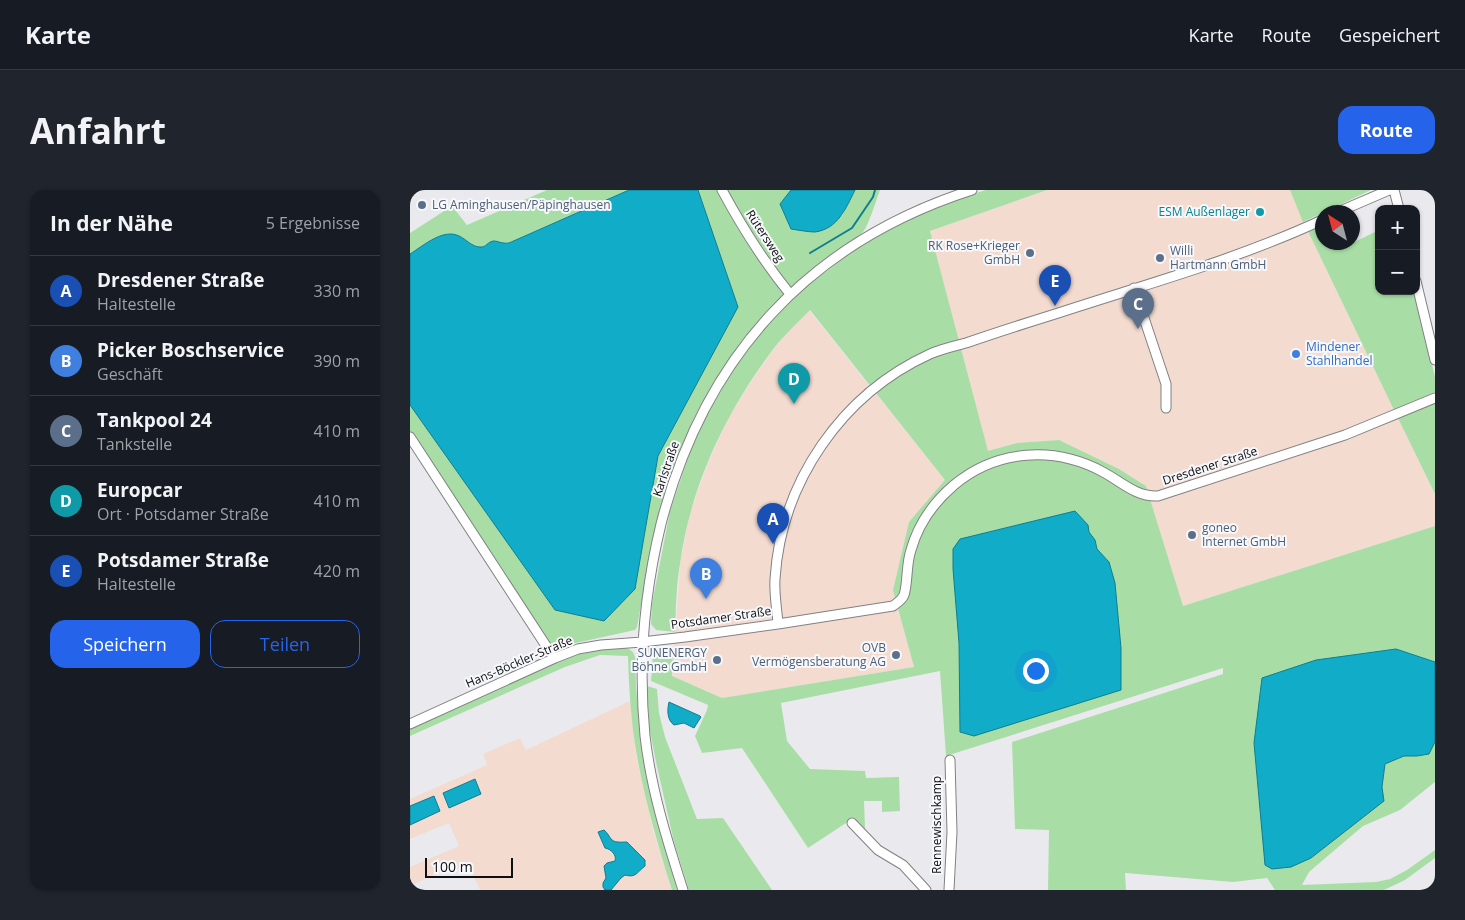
<!DOCTYPE html>
<html lang="de">
<meta charset="utf-8">
<style>
:root{--surface:#171b24;--page:#20242c;--text:#f1f3f6;--muted:#9ea1a6;--line:#363941;--accent:#2563eb}
body{margin:0;font-family:"Open Sans",sans-serif;background:var(--page);color:var(--text)}
.controls{position:absolute;right:15px;top:15px;display:grid;overflow:hidden;border-radius:10px;box-shadow:0 1px 4px #0004}
.controls button{width:45px;height:45px;display:grid;place-items:center;padding:0;border:0;border-bottom:1px solid var(--line);background:var(--surface);color:var(--text);font:25px sans-serif}
.compass{position:absolute;left:905px;top:15px;width:45px;height:45px;border-radius:50%;background:var(--surface);box-shadow:0 1px 4px #0004;rotate:324deg}
.scale{position:absolute;left:15px;bottom:12px;width:88px;box-sizing:border-box;padding-left:5px;border:2px solid #0f0f10;border-top:0;font-size:14px;line-height:18px;white-space:nowrap;color:#0f0f10;-webkit-text-stroke:4px #f7f8fb;paint-order:stroke}
.you{position:absolute;left:625px;top:480px;width:18px;height:18px;margin:-12px;border:4px solid #fff;border-radius:50%;background:#1a73e8;box-shadow:0 0 0 8px #1a73e833}
.badge{display:grid;place-items:center;width:32px;height:32px;border-radius:50%;background:var(--accent);color:#fff;font-size:16px;font-weight:700}
.pin{position:absolute;translate:-50% -41px;filter:drop-shadow(0 1px 2px #0008)}
.pin::after{content:'';position:absolute;top:26px;width:18px;height:15px;background:inherit;clip-path:polygon(0 0,100% 0,50% 100%)}
.list{margin:0;padding:0;list-style:none}
h2{display:flex;justify-content:space-between;align-items:center;height:65px;margin:0;padding:0 20px;font-size:21px}
h2 small{font-size:16px;font-weight:400;color:var(--muted)}
.list li{display:grid;grid-template-columns:32px 1fr auto;gap:15px;align-items:center;box-sizing:border-box;height:70px;padding:0 20px;border-top:1px solid var(--line)}
.list b{display:block;font-size:19px;white-space:nowrap}
.list p{margin:0;font-size:16px;white-space:nowrap;color:var(--muted)}
.list em{font-size:16px;font-style:normal;color:var(--muted)}
.actions{display:flex;gap:10px;padding:15px 20px}
.actions a{flex:1;padding:11px 0;border:1px solid var(--accent);border-radius:15px;text-align:center;font-size:18px;color:var(--accent)}
.actions .main{background:var(--accent);color:#fff}
.map{position:relative;flex:none;width:1025px;height:700px;overflow:hidden;border-radius:15px}
header{display:flex;align-items:center;gap:30px;box-sizing:border-box;height:70px;padding:0 25px;background:var(--surface);border-bottom:1px solid var(--line)}
header strong{font-size:24px}
nav{display:flex;gap:28px;margin-inline-start:auto;font-size:18px}
.intro{display:flex;align-items:center;justify-content:space-between;box-sizing:border-box;height:120px;padding:0 30px}
h1{margin:0;font-size:35px}
.button{padding:12px 22px;border-radius:15px;background:var(--accent);color:#fff;font-size:18px;font-weight:700}
main{display:flex;gap:30px;padding:0 30px}
aside{flex:1;background:var(--surface);border-radius:15px;box-shadow:0 1px 4px #0004}
.map>svg:first-child{display:block}
.commercial{fill:#f3dbd0}
.green{fill:#a8dea5}
.water{fill:#11acc8;stroke:#107d91}
.lines{fill:none;stroke-linecap:round;stroke-linejoin:round}
.stream{stroke:#107d91;stroke-width:2}
.minor-casing{stroke:#818185;stroke-width:11}
.minor{stroke:#fff;stroke-width:9}
.service-dot{fill:#5c6f8a;stroke:#f7f8fb;stroke-width:2}
.culture-dot{fill:#0f9aa8;stroke:#f7f8fb;stroke-width:2}
.shop-dot{fill:#3f7fe0;stroke:#f7f8fb;stroke-width:2}
.labels{text-anchor:middle;stroke-width:4;stroke-linejoin:round;paint-order:stroke}
.service-label{font-size:12px;fill:#4e5e75;stroke:#f7f8fb;text-anchor:start}
.culture-label{font-size:12px;fill:#0d838f;stroke:#f7f8fb;text-anchor:end}
.street-label{font-size:12px;fill:#0f0f10;stroke:#f7f8fb}
.shop-label{font-size:12px;fill:#366cbe;stroke:#f7f8fb;text-anchor:start}
</style>
<header>
<strong>Karte</strong>
<nav><a>Karte</a><a>Route</a><a>Gespeichert</a></nav>
</header>
<div class="intro"><h1>Anfahrt</h1><a class="button">Route</a></div>
<main>
<aside>
<h2>In der Nähe<small>5 Ergebnisse</small></h2>
<ul class="list">
<li><span class="badge" style="background:#1a4fb4">A</span><div><b>Dresdener Straße</b><p>Haltestelle</p></div><em>330 m</em></li>
<li><span class="badge" style="background:#3f7fe0">B</span><div><b>Picker Boschservice</b><p>Geschäft</p></div><em>390 m</em></li>
<li><span class="badge" style="background:#5c6f8a">C</span><div><b>Tankpool 24</b><p>Tankstelle</p></div><em>410 m</em></li>
<li><span class="badge" style="background:#0f9aa8">D</span><div><b>Europcar</b><p>Ort · Potsdamer Straße</p></div><em>410 m</em></li>
<li><span class="badge" style="background:#1a4fb4">E</span><div><b>Potsdamer Straße</b><p>Haltestelle</p></div><em>420 m</em></li>
</ul>
<div class="actions"><a class="main">Speichern</a><a>Teilen</a></div>
</aside>
<div class="map">
<svg width="1025" height="700" viewBox="0 0 1025 700">
<rect width="100%" height="100%" fill="#eaeaee"/>
<path class="commercial" d="M637 0H880L897 39 1025 304V336L773 416 736 296 709 279 649 250 607 253 578 262 520 41Z
M399 120 535 290 499 332 483 400 504 477 312 508 262 486 270 374 280 323 298 273 318 228 344 187 369 152Z
M220 511 226 565 244 643 262 700H70L60 679H37L0 696V677L49 656 39 633 0 649V609L77 575 73 564 110 548 116 560Z"/>
<path class="green" d="M137 0H219L99 53C92 54 88 51 84 51 78 52 75 58 70 57 62 57 56 49 49 46 33 38 13 56 0 64V43L42 16 57 35Z
M288 0H381L370 14 432 26 445 0H470C467 8 458 37 453 42 448 49 427 60 419 66 394 84 372 105 352 128 309 175 276 234 258 296 244 342 236 389 227 437L225 440 143 458 140 456 0 243V215L145 420 225 399 248 267 328 117Z
M576 0H637L520 41 578 261 607 253 649 250 709 279 736 296 773 416 1025 336V472L986 459 901 668 974 611 972 597 975 574 994 566H1007L1018 564 1025 552V592L990 620 953 636 899 682 892 695 966 692 980 689 997 680 1025 660V668L995 690 974 700H865L857 688 823 692 715 683 716 700H638L639 640 605 639 602 552 813 484V478L536 566 530 481 371 513 377 551 400 579 455 581 456 588 489 587 490 621 472 622V611H454L455 638 454 646 439 631 398 658 332 558 292 563 285 546 297 520 298 515 241 491 243 466 263 460 262 486 312 508 504 477 483 400 499 332 535 290 400 120C389 131 378 142 368 153 318 217 281 293 270 374 266 396 266 420 265 442L246 440 241 434 242 414 260 321 285 247 323 179 363 128 394 98 445 60 502 27 552 7Z
M880 0H961L893 32Z
M912 32V52L930 53 932 58 969 40V101H1005L1025 187V202L1019 206 984 220 897 39Z
M1021 213H1025V304L988 228 1014 218Z
M208 456 219 459 223 462 225 467 226 497 231 548 244 618 267 700H262C248 656 235 611 227 566 221 533 219 499 218 466L190 465 155 477 0 546V536L154 467 174 461Z
M237 496 247 499 249 523 255 547 287 629 313 628 362 700H279L264 652 246 572 239 536Z"/>
<path class="water" d="M219 0H288L328 117 248 266 225 399 194 431 145 420 0 215V64C13 56 33 38 49 46 56 49 62 57 70 57 76 58 78 51 84 51 88 51 92 54 99 53Z
M381 0H445C436 18 428 39 405 42 398 42 388 40 381 39L370 14Z
M665 321 678 335 679 342 685 350 687 359 699 372 705 393 711 458V500L564 546 550 542 549 453 543 379V359L550 349Z
M986 459 1025 472V552L1019 564 1007 566H994L975 574 972 597 974 611 901 668 881 677 862 679 855 675 844 553 852 488 906 470Z
M259 512 290 526 291 527 284 538 274 533 264 535C257 530 257 520 259 512Z
M65 589 71 604 39 618 33 603Z
M24 606 30 621 0 635V616Z
M194 640C198 643 199 647 202 650 206 653 212 652 217 652L235 670V676C226 683 226 688 215 685L211 688 201 700H195L193 697V693L196 688 194 676 197 673 205 671C207 665 201 659 195 658L188 642Z"/>
<g class="lines">
<path class="stream" d="M400 63 442 38 463 7 465 0"/>
<defs>
<path id="minor" d="M312 0C332 37 353 71 380 104
M984 0 989 19
M928 22 979 0
M1006 91 1025 170
M724 98 756 194V218
M0 247 144 468
M368 434C367 419 364 404 365 389 371 292 432 204 520 164 531 159 544 156 556 153 585 143 613 134 642 125 733 95 826 70 912 30
M0 534 145 468 168 459 191 455 232 452 275 447 368 434 483 416C487 413 492 410 494 405 498 393 496 374 501 360 508 335 524 312 544 295 587 259 645 256 693 282 712 292 726 307 748 306L935 245 1025 208
M442 633 468 660 493 675 516 700
M273 700C257 650 241 599 235 546 228 475 234 404 251 334 294 168 397 53 562 0
M539 700 542 642 540 570"/>
</defs>
<use href="#minor" class="minor-casing"/>
<use href="#minor" class="minor"/>
</g>
<g class="service-dot">
<circle cx="12" cy="15" r="5"/>
<circle cx="620" cy="63" r="5"/>
<circle cx="750" cy="68" r="5"/>
<circle cx="782" cy="345" r="5"/>
<circle cx="486" cy="465" r="5"/>
<circle cx="307" cy="470" r="5"/>
</g>
<circle class="culture-dot" cx="850" cy="22" r="5"/>
<circle class="shop-dot" cx="886" cy="164" r="5"/>
<g class="labels">
<g class="service-label">
<text x="22" y="19">LG Aminghausen/Päpinghausen</text>
<text x="610" y="60" text-anchor="end">RK Rose+Krieger<tspan x="610" dy="14">GmbH</tspan></text>
<text x="760" y="65">Willi<tspan x="760" dy="14">Hartmann GmbH</tspan></text>
<text x="792" y="342">goneo<tspan x="792" dy="14">Internet GmbH</tspan></text>
<text x="476" y="462" text-anchor="end">OVB<tspan x="476" dy="14">Vermögensberatung AG</tspan></text>
<text x="297" y="467" text-anchor="end">SUNENERGY<tspan x="297" dy="14">Böhne GmbH</tspan></text>
</g>
<g class="culture-label">
<text x="840" y="26">ESM Außenlager</text>
</g>
<g class="street-label">
<text transform="translate(355 46) rotate(57)" y="4">Rütersweg</text>
<text transform="translate(800 276) rotate(-18)" y="4">Dresdener Straße</text>
<text transform="translate(256 279) rotate(-71)" y="4">Karlstraße</text>
<text transform="translate(311 428) rotate(-8)" y="4">Potsdamer Straße</text>
<text transform="translate(109 472) rotate(-23)" y="4">Hans-Böckler-Straße</text>
<text transform="translate(527 635) rotate(-90)" y="4">Rennewischkamp</text>
</g>
<g class="shop-label">
<text x="896" y="161">Mindener<tspan x="896" dy="14">Stahlhandel</tspan></text>
</g>
</g>
</svg>
<div class="controls">
<button>+</button>
<button>−</button>
</div>
<svg class="compass" viewBox="-18 -18 36 36"><path d="M0-13l5 13h-10z" fill="#e53935"/><path d="M0 13l5-13h-10z" fill="#9ea1a6"/></svg>
<div class="scale">100 m</div>
<div class="you"></div>
<div class="pin badge" style="left:363px;top:354px;background:#1a4fb4">A</div>
<div class="pin badge" style="left:296px;top:409px;background:#3f7fe0">B</div>
<div class="pin badge" style="left:728px;top:139px;background:#5c6f8a">C</div>
<div class="pin badge" style="left:384px;top:214px;background:#0f9aa8">D</div>
<div class="pin badge" style="left:645px;top:116px;background:#1a4fb4">E</div>
</div>
</main>
